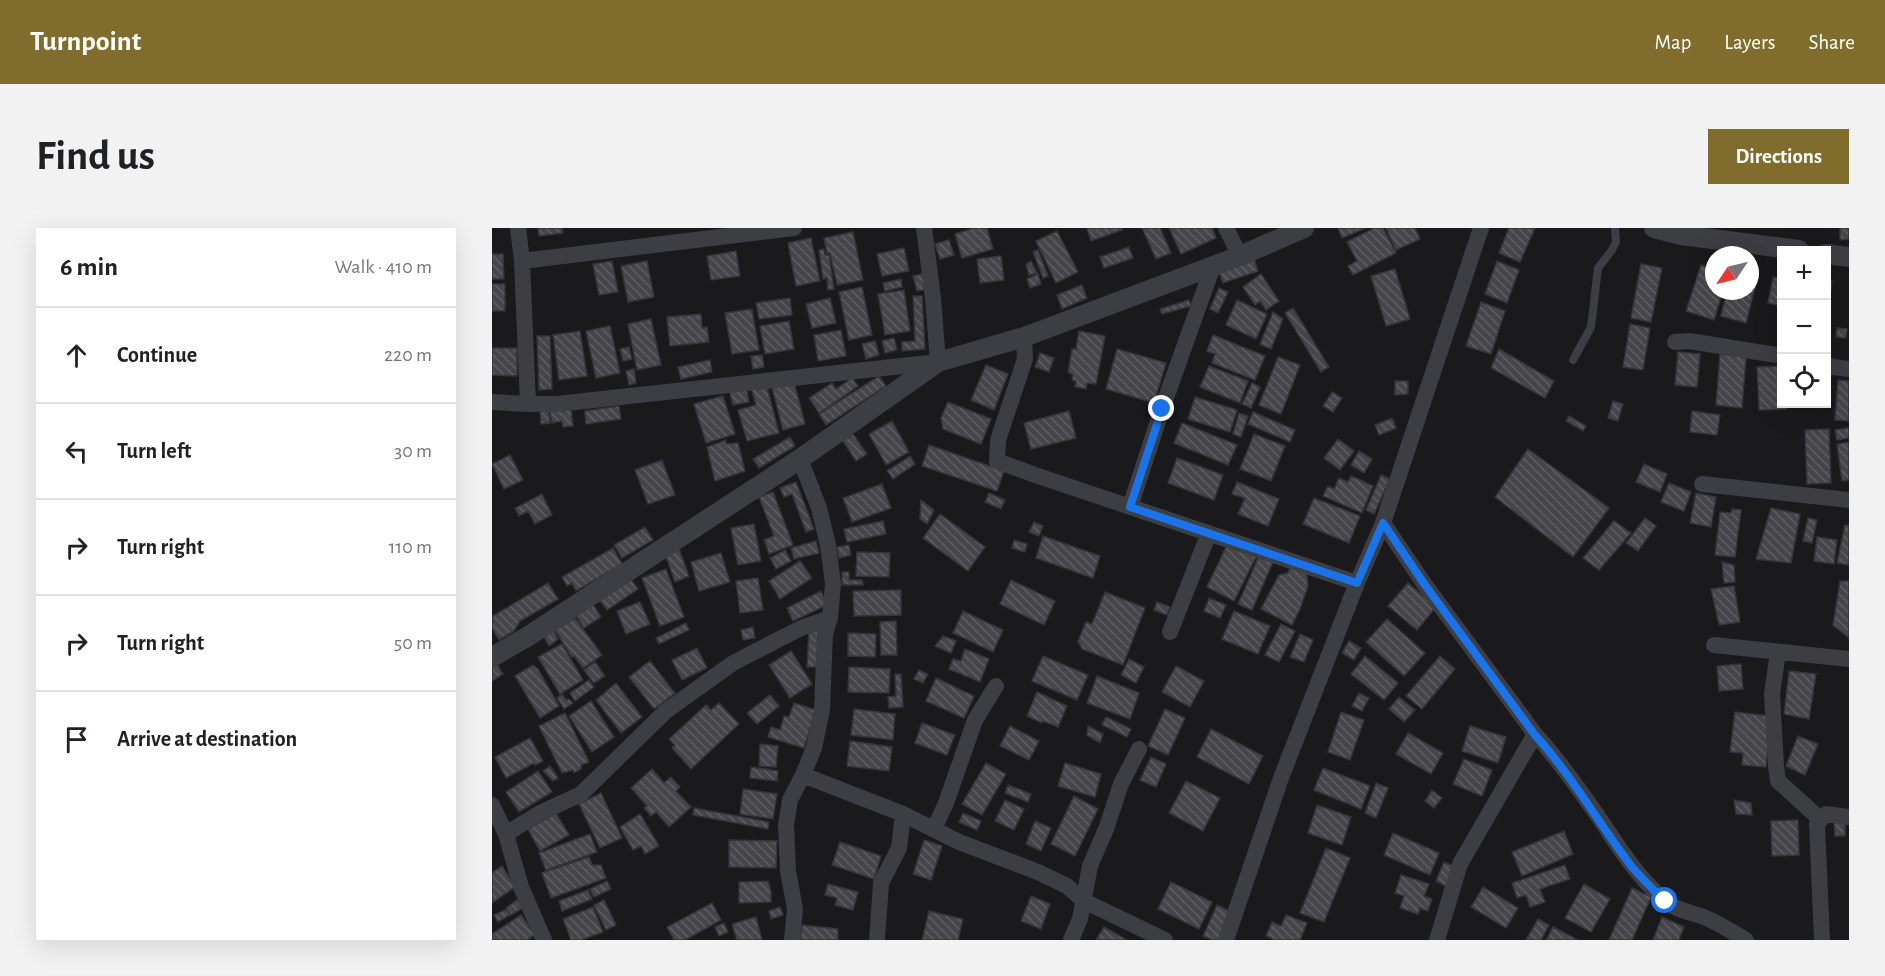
<!DOCTYPE html>
<meta charset="utf-8">
<style>
:root{--surface:#fff;--page:#f2f2f2;--text:#202124;--muted:#757577;--line:#e0e0e0;--accent:#806d2d}
body{margin:0;font-family:"Alegreya Sans",sans-serif;background:var(--page);color:var(--text)}
.controls{position:absolute;right:18px;top:18px;display:grid;overflow:hidden;border-radius:0px;box-shadow:0 6px 24px #0002}
.controls button{width:54px;height:54px;display:grid;place-items:center;padding:0;border:0;border-bottom:2px solid var(--line);background:var(--surface);color:var(--text);font:30px sans-serif}
.compass{position:absolute;left:1213px;top:18px;width:54px;height:54px;border-radius:50%;background:var(--surface);box-shadow:0 6px 24px #0002;rotate:235deg}
.stop{position:absolute;width:18px;height:18px;margin:-14px;border:4px solid #1a73e8;border-radius:50%;background:#fff}
.stop.end{background:#1a73e8;border-color:#fff;box-shadow:0 2px 6px #0008}
.list{margin:0;padding:0;list-style:none}
h2{display:flex;justify-content:space-between;align-items:center;height:78px;margin:0;padding:0 24px;font-size:26px}
h2 small{font-size:20px;font-weight:400;color:var(--muted)}
.list li{display:grid;grid-template-columns:39px 1fr auto;gap:18px;align-items:center;box-sizing:border-box;height:96px;padding:0 24px;border-top:2px solid var(--line)}
.list b{display:block;font-size:22px;white-space:nowrap}
.list em{font-size:20px;font-style:normal;color:var(--muted)}
.icon{flex:none;width:33px;height:33px;fill:none;stroke:currentColor;stroke-width:2;stroke-linecap:round;stroke-linejoin:round}
.map{position:relative;flex:none;width:1357px;height:712px;overflow:hidden;border-radius:0px}
header{display:flex;align-items:center;gap:36px;box-sizing:border-box;height:84px;padding:0 30px;background:var(--accent);color:#fff}
header strong{font-size:28px}
nav{display:flex;gap:33px;margin-inline-start:auto;font-size:21px}
.intro{display:flex;align-items:center;justify-content:space-between;box-sizing:border-box;height:144px;padding:0 36px}
h1{margin:0;font-size:42px}
.button{padding:15px 27px;border-radius:0px;background:var(--accent);color:#fff;font-size:21px;font-weight:700}
main{display:flex;gap:36px;padding:0 36px}
aside{flex:1;background:var(--surface);border-radius:0px;box-shadow:0 6px 24px #0002}
.map>svg:first-child{display:block}
.building{fill:url(#building-back-hatch);stroke:#353439;stroke-width:1.5}
.lines{fill:none;stroke-linecap:round;stroke-linejoin:round}
.service{stroke:#3d3d44;stroke-width:8}
.minor{stroke:#3d3d44;stroke-width:16}
.tertiary{stroke:#3d3d44;stroke-width:20}
.route{stroke:#1a73e8;stroke-width:8}
</style>
<header>
<strong>Turnpoint</strong>
<nav><a>Map</a><a>Layers</a><a>Share</a></nav>
</header>
<div class="intro"><h1>Find us</h1><a class="button">Directions</a></div>
<main>
<aside>
<h2>6 min<small>Walk · 410 m</small></h2>
<ul class="list">
<li><svg class="icon" aria-label="ahead" viewBox="0 0 24 24"><path d="M12 20V5M6 11l6-6 6 6"/></svg><div><b>Continue</b></div><em>220 m</em></li>
<li><svg class="icon" aria-label="left" viewBox="0 0 24 24"><path d="M17 20v-9H6M10 6l-5 5 5 5"/></svg><div><b>Turn left</b></div><em>30 m</em></li>
<li><svg class="icon" aria-label="right" viewBox="0 0 24 24"><path d="M7 20v-9h11M14 6l5 5-5 5"/></svg><div><b>Turn right</b></div><em>110 m</em></li>
<li><svg class="icon" aria-label="right" viewBox="0 0 24 24"><path d="M7 20v-9h11M14 6l5 5-5 5"/></svg><div><b>Turn right</b></div><em>50 m</em></li>
<li><svg class="icon" aria-label="arrive" viewBox="0 0 24 24"><path d="M6 21V4h12l-3 4 3 4H6"/></svg><div><b>Arrive at destination</b></div></li>
</ul>
</aside>
<div class="map">
<svg width="1357" height="712" viewBox="0 0 1357 712">
<defs>
<pattern id="building-back-hatch" width="6" height="6" patternUnits="userSpaceOnUse" patternTransform="scale(1.5)"><rect width="6" height="6" fill="#45454a"/><path d="M-1 5l2 2M0 0l6 6M5-1l2 2" fill="none" stroke="#5d5d62"/></pattern>
</defs>
<rect width="100%" height="100%" fill="#1a1a1d"/>
<path class="building" d="M46 0H70L71 5 47 8Z
M482 0H495L501 21 470 30 463 6Z
M595 0H629L630 2 599 13Z
M650 0H668L679 25 664 31Z
M677 0H720L724 10 689 26Z
M846 0H874L850 10Z
M882 0H891L904 25 861 47 856 38 865 33 855 14Z
M894 0H923L928 11 904 22Z
M1017 0H1043L1028 34 1007 25Z
M1348 0H1357V11L1348 12Z
M565 3 586 44 564 55 544 13Z
M361 4 371 52 345 57 338 25H335L332 10Z
M319 10 328 53 304 58 296 15Z
M457 12 462 27 448 31 443 16Z
M637 19 641 30 612 40 608 29Z
M412 20 417 43 390 48 385 26Z
M332 21 333 27H337L342 61 336 62 335 50 331 51 327 22Z
M546 22 556 48 551 50 541 24Z
M244 23 248 48 219 52 215 28Z
M0 26H11L12 51H0Z
M509 28 512 52 488 55 485 31Z
M762 31 766 43 731 55 727 44Z
M120 33 126 64 107 67 101 36Z
M155 33 162 69 136 74 129 38Z
M539 33 545 45 537 47 534 36Z
M1005 33 1027 42 1015 75 993 66Z
M1149 36 1170 40 1159 94 1139 90Z
M1209 37 1222 41V63H1231L1222 92 1194 83Z
M903 41 918 91 894 98 879 48Z
M433 45 437 61 425 63 421 48Z
M546 46 549 56 538 60 535 51Z
M769 46 787 73 774 82 768 73 763 77 751 59Z
M1258 46 1266 48 1254 95 1229 88 1235 63H1258Z
M1281 49 1290 51V78L1276 75Z
M409 51 410 59 393 63 391 55Z
M1334 52 1340 53 1334 97Z
M0 56H13V83H0Z
M590 57 595 70 570 81 565 67Z
M370 59 380 107 357 112 347 64Z
M727 60 736 64 726 85 718 81Z
M412 62 418 103 393 107 386 66Z
M421 68H430L433 121 410 123V114L423 113Z
M298 70 300 87 267 91 264 75Z
M338 70 344 95 320 100 314 76Z
M697 72 699 78 670 86 668 81Z
M745 72 775 86 764 111 734 97Z
M989 74 1013 83 999 126 974 118Z
M801 80 837 139 829 144 793 85Z
M260 81 267 122 240 126 233 85Z
M781 84 791 91 779 121 768 116Z
M209 86 210 100 215 99 217 114 178 118 175 89Z
M159 91 169 137 145 142 136 96Z
M297 93 302 121 273 126 268 98Z
M1138 96 1158 100 1151 142 1131 139Z
M118 98 128 145 104 150 94 103Z
M1345 100 1355 101 1354 110 1344 109Z
M349 102 354 128 326 133 322 107Z
M88 103 95 148 67 152 61 107Z
M587 103 613 108 604 156 595 155 594 161 583 159 584 153 580 152 581 147 576 144 580 121H584Z
M721 107 773 128 763 152 720 135 723 126 715 123Z
M45 108H58L60 161 47 162Z
M402 110 405 122 393 125 390 113Z
M383 113 387 127 374 131 370 116Z
M137 119 140 131 131 133 128 121Z
M0 120H25V148L0 147Z
M625 121 674 135 662 175 614 161Z
M1007 121 1062 153 1053 170 999 140Z
M1186 124 1208 126 1205 159 1183 157Z
M548 125 562 130 557 144 543 139Z
M1228 126 1254 129 1250 180 1224 177Z
M270 127 272 139 261 141 259 128Z
M786 129 808 137 789 186 767 177Z
M218 132 220 144 189 151 186 139Z
M494 137 516 146 502 182 479 172Z
M717 138 756 153 748 175 708 159Z
M1290 138V176H1293L1294 181 1267 182 1265 139Z
M142 141 144 155 137 157 134 143Z
M387 148 394 158 334 197 327 186Z
M360 150 366 158 327 185 317 170 340 155 344 161Z
M1346 152 1357 153V193L1343 192Z
M903 153H916V166L903 167Z
M302 154 313 196 291 202 280 160Z
M274 155 287 205 255 213 246 182 264 177 259 159Z
M760 155 768 159 759 180 750 176Z
M254 158 257 174 241 177 237 161Z
M840 164 850 170 841 184 831 178Z
M231 168 243 206 214 215 202 176Z
M703 169 745 182 738 204 696 191Z
M1121 173 1131 176 1126 193 1116 190Z
M456 174 499 191 489 216 451 201 449 190Z
M127 178 129 191 94 196 93 183Z
M56 180 58 195 49 196 48 181Z
M79 181 81 198 71 199 70 193 60 195 58 184Z
M577 183 584 210 539 221 532 195Z
M1200 183 1228 187 1225 207 1198 204Z
M761 184 803 202 798 214 756 196Z
M747 185 756 188 749 209 741 206Z
M1077 188 1094 198 1091 203 1074 193Z
M900 190 904 200 887 207 883 197Z
M400 193 417 224 394 237 377 206Z
M690 195 745 217 736 237 682 215Z
M1357 200V210L1345 212 1343 202Z
M1337 201 1339 255 1315 256 1313 202Z
M361 206 375 226 364 233 351 213Z
M762 206 793 218 779 253 748 241Z
M298 209 303 218 267 240 261 231Z
M846 211 862 223 848 242 832 230Z
M234 212V216L246 215 253 243 223 253 215 219Z
M1357 214V252L1350 253 1345 216Z
M437 217 512 243 505 263 430 238Z
M1036 221 1117 280 1081 329 1003 269Z
M867 223 880 231 872 245 859 237Z
M18 227 31 252 12 261 0 236Z
M418 228 423 236 401 251 395 243Z
M685 230 731 247 722 272 676 255Z
M170 232 183 267 156 276 143 242Z
M1152 236 1175 246 1168 264 1144 254Z
M889 247 898 251 882 286 874 282Z
M859 248 881 258 870 285 831 268 836 258 842 261 847 250 856 254Z
M304 254 322 301 314 304 300 266 292 269 288 260Z
M745 254 787 271 776 298 746 286 753 270 740 266Z
M1177 255 1199 264 1192 283 1169 274Z
M390 256 399 280 360 294 351 270Z
M281 264 301 317 277 326 272 312 282 308 267 269Z
M497 265 513 272 509 281 493 274Z
M1204 265 1224 269 1219 299 1198 295Z
M50 266 60 287 43 296 36 283 27 288 23 280Z
M822 270 868 288 857 315 811 296Z
M429 272 442 282 435 296 428 291Z
M1279 280 1308 286 1299 335 1264 331Z
M1240 281 1249 282 1243 329 1223 327 1228 284 1239 285Z
M448 286 493 319 476 343 431 310Z
M1153 290 1164 298 1146 323 1134 315Z
M1316 290 1325 292 1320 315 1311 313Z
M391 293 394 306 355 314 352 301Z
M1122 293 1139 305 1107 342 1091 330Z
M542 294 551 298 547 308 537 304Z
M262 296 269 333 246 337 239 300Z
M1353 297H1357V337L1345 335Z
M153 299 161 312 130 330 122 317Z
M551 308 608 328 601 350 544 330Z
M1325 309 1345 312 1342 336 1322 333Z
M522 312 535 316 533 324 520 320Z
M324 313 327 325 302 331 299 320Z
M736 315 764 329 742 373 715 359Z
M357 317 359 327 347 330 345 319Z
M121 320 130 336 84 363 80 355 75 358 70 349Z
M187 321 197 348 183 354 173 326Z
M293 322 299 333 284 341 278 330Z
M365 324 398 325 397 349 364 348Z
M229 325 238 354 207 363 199 334Z
M767 328 781 334 760 382 746 376Z
M308 333 320 350 288 371 277 353Z
M1230 334 1242 337 1243 354 1232 355Z
M800 335 814 341 816 358 808 381 800 397 769 381 787 347 796 345Z
M174 341 192 389 168 398 150 350Z
M350 344H357V352H370L371 357H350Z
M138 350 146 361 115 382 107 371Z
M266 350 271 382 248 385 244 353Z
M519 352 563 373 552 397 508 376Z
M1348 353H1357V410L1341 397Z
M56 355 66 371 28 393 22 403 7 412 0 400 1 388Z
M916 355 944 379 925 402 896 378Z
M1242 358 1248 394 1227 397 1219 361Z
M409 362V387L362 388 361 363Z
M329 363 335 377 301 393 295 380Z
M613 364 653 380 631 437 590 421 586 413 594 394 600 396Z
M717 370 734 377 728 390 712 383Z
M148 374 158 396 134 406 125 383Z
M665 374 678 379 675 387 662 382Z
M100 375 109 389 92 400 83 386Z
M471 383 511 402 501 424 461 405Z
M742 383 778 398 766 426 730 411Z
M83 390 110 427 91 440 82 428 80 429 63 402Z
M895 391 933 425 912 448 874 414Z
M404 393 405 427H389L388 394Z
M194 395 197 402 167 416 164 410Z
M789 396 803 403 787 434 773 427Z
M261 399 263 410 251 412 249 402Z
M60 400 66 411 57 418 51 407Z
M317 402 327 403 325 439H315Z
M356 405 384 406 383 429 356 428Z
M808 406 821 412 812 434 798 429Z
M451 408 464 413 459 425 443 418Z
M857 413 869 420 862 432 850 425Z
M70 416 91 452 68 466 46 429Z
M205 420 215 440 190 452 180 432Z
M473 421 497 431 488 454 457 441 461 431 469 433Z
M299 423 320 456 298 470 277 437Z
M551 428 596 447 585 472 540 453Z
M873 428 906 455 892 472 859 446Z
M948 428 963 441 930 481 914 468Z
M637 431 652 439 644 455 629 447Z
M158 433 183 465 162 481 137 449Z
M103 434 113 448 102 455 92 442Z
M5 436 11 446 0 453V439Z
M1249 436 1251 461 1227 463 1225 438Z
M41 437 46 441 67 478 48 490 23 448Z
M684 438 712 453 698 479 670 464Z
M357 439 398 441 397 465 356 464Z
M427 442 436 446 431 455 422 451Z
M1297 443 1324 446 1317 491 1292 486Z
M403 446H409L411 479 397 480 396 469 404 468Z
M605 448 647 465 638 491 595 475Z
M444 450 482 468 472 490 434 473Z
M97 452 102 459 83 473 78 465Z
M124 455 150 489 129 505 104 472Z
M545 464 575 478 566 499 551 493 550 495 535 488Z
M867 465 877 470 870 483 860 478Z
M70 466 74 472 77 471 81 475 72 481 65 470Z
M278 467 287 478 265 496 255 485Z
M907 469 923 482 912 494 897 481Z
M99 473 122 509 100 524 77 488Z
M227 475 247 496 199 541 180 520 183 517 177 511 214 477 219 482Z
M302 475 324 482 312 520 276 509 279 499 288 502 292 488 297 489Z
M362 481 403 486 401 512 359 507Z
M673 481 693 490 676 527 656 518Z
M849 484 872 492 858 532 836 524Z
M1243 484 1279 488 1274 539 1250 537 1251 525 1238 524Z
M73 485 97 534 89 537V541L82 545 81 542 70 545 47 498Z
M614 489 639 501 635 509 610 497Z
M430 495 463 507 455 527 423 515Z
M518 498 547 513 537 532 508 518Z
M596 498 611 506 608 515 595 507Z
M978 498 1014 509 1006 535 970 523Z
M719 501 771 528 757 556 705 529Z
M916 505 951 525 939 546 904 526Z
M1306 508 1326 516 1313 547 1294 538Z
M38 510 51 533 43 537 42 535 14 550 3 529Z
M358 513 400 519 397 543 355 538Z
M268 516 286 518 284 539 267 538Z
M659 529 674 536 664 559 648 552Z
M972 531 1000 542 990 568 961 556Z
M494 535 514 546 490 587 470 576Z
M573 535 609 546 603 569 566 558Z
M58 538 66 550 61 553 51 543Z
M259 539 286 543 285 553 258 550Z
M831 540 878 558 869 581 822 562Z
M160 541 172 555 179 549 188 559 184 563 199 579 177 599 164 584 159 588 152 580 155 578 139 560Z
M46 543 60 564 27 584 14 564Z
M694 553 728 570 711 603 677 585Z
M884 555 896 560 884 590 873 585Z
M516 557 539 566 536 574 513 565Z
M251 561 285 566 281 591 248 586Z
M940 562 950 570 942 580 933 573Z
M109 565 130 610 108 620 87 576Z
M582 568 606 581 583 628 559 616Z
M513 572 532 581 522 602 503 593Z
M1242 572 1259 575 1260 587 1244 586Z
M825 577 859 589 850 617 816 605Z
M202 580 277 594 276 601 201 587Z
M64 585 77 607 48 623 36 601Z
M471 585 489 593 485 602 467 594Z
M148 586 167 618 153 626 149 618 141 622 128 599Z
M1306 592 1307 627 1280 628 1279 593Z
M543 593 559 600 549 623 534 616Z
M1342 594H1353V608H1343Z
M1072 603 1081 626 1030 648 1020 624Z
M901 605 947 625 938 647 892 627Z
M98 606 105 624 54 642 47 625Z
M237 612 285 613 284 640 237 639Z
M432 612 450 618 439 652 421 646Z
M348 614 389 628 382 651 340 637Z
M834 620 858 630 832 694 808 685Z
M97 629 100 637H109L114 650 59 670 50 645Z
M952 634 963 639 955 659 944 653Z
M1073 637 1078 651 1048 661 1053 674 1038 679 1034 667 1025 670 1020 655Z
M10 638 23 659 0 675V645Z
M909 647 937 656 932 668 940 671 936 683 928 680 926 686 908 680 912 668 903 665Z
M115 653 119 661 102 669 98 661Z
M276 653 279 663V674L247 675V654Z
M679 654 720 674 707 701 666 681Z
M336 656 366 664 361 682 343 677 345 670 333 667Z
M1092 656 1118 671 1099 704 1073 690Z
M991 659 1026 680 1014 700 979 679Z
M1140 660 1159 669 1140 712H1117Z
M96 662 100 671 70 683 67 673Z
M539 668 558 676 549 701 529 693Z
M25 672 31 680 19 687 14 680Z
M112 672 124 697 114 702 102 677Z
M220 675 229 692 193 712H182L175 699Z
M725 677 740 684 727 712H721L711 708Z
M101 679 111 704 89 712H79L71 691Z
M288 679 291 687 279 691 277 683Z
M15 681 18 687 6 694 2 687Z
M437 683 471 691 466 712H430Z
M29 687 43 707 35 712H0V706Z
M794 687 815 695 808 712H783L774 708 780 694 789 698Z
M264 689 270 712H245L240 696Z
M1170 689 1192 699 1187 712H1161Z
M1046 691 1057 697 1049 712H1034Z
M232 695 236 704 227 708 223 699Z
M310 697 346 701V712H308Z
M612 699 635 712H604Z
M1061 699 1086 712H1054Z"/>
<g class="lines">
<path class="service" d="M1081 132 1099 99 1106 40 1120 22 1124 14 1123 0"/>
<path class="minor" d="M26 0 30 33 36 176
M734 0 748 28
M30 33 302 0
M532 109 533 131 506 212 505 233 549 249 865 355
M1183 114 1197 113 1290 128
M1334 136 1341 139 1357 141
M0 174 36 176H65L446 134 441 70 432 0
M1210 256 1357 272
M638 279 670 181 721 38
M891 295 933 357 1043 506C1068 534 1089 564 1110 594 1128 622 1147 650 1172 672 1184 683 1200 684 1214 690 1228 696 1241 704 1254 712
M678 404 717 305
M1222 417 1357 431
M1286 424 1280 466 1284 538 1286 553 1328 591
M311 547 411 586 467 614 546 644 575 658 592 673 673 712
M0 577 14 606 29 659 52 712
M442 601 454 575 483 492 504 458
M14 606 48 585 89 566 174 483 241 435 309 400 338 390
M300 712 303 681 296 643 294 597 298 572 311 547 322 520 330 482 333 406 338 390 341 356 336 317 327 280 308 231
M385 712 389 655 407 620 411 586
M579 712 588 691 598 638 614 601 629 556 647 521
M734 712 789 550 865 355 891 295 989 0
M945 712 968 636 1043 506
M1330 712 1325 596 1334 586 1357 589"/>
<path class="tertiary" d="M1162 0 1189 7 1307 22
M1334 26 1357 29
M0 429 35 409 308 231 446 134 532 109 748 28 812 0"/>
</g>
<g class="lines">
<path class="route" d="M670 181 638 279 865 355 891 295 933 357 1043 507C1080 548 1107 596 1140 639 1150 651 1162 662 1173 673"/>
</g>
</svg>
<div class="controls">
<button>+</button>
<button>−</button>
<button><svg class="icon" aria-label="locate" viewBox="0 0 24 24"><circle cx="12" cy="12" r="6"/><path d="M12 2v4M12 18v4M2 12h4M18 12h4"/></svg></button>
</div>
<svg class="compass" viewBox="-18 -18 36 36"><path d="M0-13l5 13h-10z" fill="#e53935"/><path d="M0 13l5-13h-10z" fill="#757577"/></svg>
<div class="stop" style="left:1173px;top:673px"></div>
<div class="stop end" style="left:670px;top:181px"></div>
</div>
</main>
